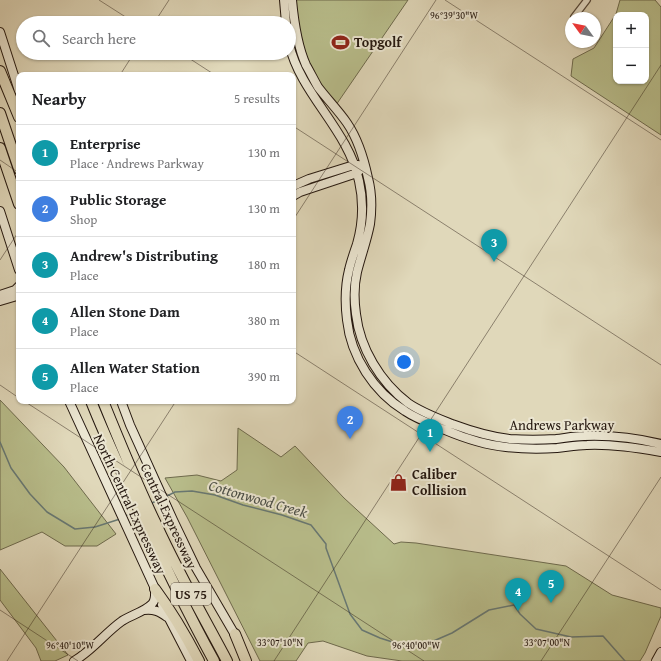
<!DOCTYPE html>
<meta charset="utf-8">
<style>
:root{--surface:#fff;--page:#f6f6f6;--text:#202124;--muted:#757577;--line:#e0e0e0;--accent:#2563eb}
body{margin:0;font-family:"Gentium Book Plus",serif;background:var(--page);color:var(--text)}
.controls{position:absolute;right:12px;top:12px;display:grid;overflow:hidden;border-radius:8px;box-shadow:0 1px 3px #0004}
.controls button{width:36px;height:36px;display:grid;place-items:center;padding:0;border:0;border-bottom:1px solid var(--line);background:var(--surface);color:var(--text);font:20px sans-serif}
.compass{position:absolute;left:565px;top:12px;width:36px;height:36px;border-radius:50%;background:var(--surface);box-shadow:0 1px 3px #0004;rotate:303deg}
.you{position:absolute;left:404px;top:362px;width:14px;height:14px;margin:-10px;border:3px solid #fff;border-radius:50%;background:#1a73e8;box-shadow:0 0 0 6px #1a73e833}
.badge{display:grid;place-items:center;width:26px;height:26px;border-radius:50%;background:var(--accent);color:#fff;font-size:13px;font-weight:700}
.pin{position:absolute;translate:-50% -33px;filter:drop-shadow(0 1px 2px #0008)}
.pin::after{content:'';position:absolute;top:21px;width:14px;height:12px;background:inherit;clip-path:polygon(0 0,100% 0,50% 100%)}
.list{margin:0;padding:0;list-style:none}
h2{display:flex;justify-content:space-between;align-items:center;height:52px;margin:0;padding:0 16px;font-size:17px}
h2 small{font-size:13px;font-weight:400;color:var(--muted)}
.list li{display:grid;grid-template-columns:26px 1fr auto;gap:12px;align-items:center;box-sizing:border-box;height:56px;padding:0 16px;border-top:1px solid var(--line)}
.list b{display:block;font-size:15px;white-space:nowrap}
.list p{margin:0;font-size:13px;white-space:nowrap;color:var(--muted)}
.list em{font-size:13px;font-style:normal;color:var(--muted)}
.icon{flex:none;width:22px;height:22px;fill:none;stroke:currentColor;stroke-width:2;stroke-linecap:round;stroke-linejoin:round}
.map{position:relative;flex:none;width:661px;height:661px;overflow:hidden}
.search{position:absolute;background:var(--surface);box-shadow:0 1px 3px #0004;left:16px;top:16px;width:280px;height:44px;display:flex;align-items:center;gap:10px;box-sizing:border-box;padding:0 14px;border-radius:22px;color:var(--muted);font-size:15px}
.panel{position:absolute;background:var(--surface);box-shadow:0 1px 3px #0004;left:16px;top:72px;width:280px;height:332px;border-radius:8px}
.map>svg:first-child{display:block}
.green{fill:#b8bd8b;stroke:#6e6a4d;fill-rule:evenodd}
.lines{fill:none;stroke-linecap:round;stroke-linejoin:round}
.stream{stroke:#687873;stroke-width:1.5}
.street-casing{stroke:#53473a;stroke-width:8}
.secondary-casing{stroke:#24170f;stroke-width:10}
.highway-casing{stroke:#24170f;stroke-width:12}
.street{stroke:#ebe6d2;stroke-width:5.5}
.secondary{stroke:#ebe6d2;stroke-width:8}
.highway{stroke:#e0d8ba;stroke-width:10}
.ticks{fill:none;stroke:#24170f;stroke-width:1;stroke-opacity:0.45}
.labels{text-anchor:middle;stroke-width:4;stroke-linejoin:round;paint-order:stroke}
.shield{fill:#ebe6d2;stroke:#60554a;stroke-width:1}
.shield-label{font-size:13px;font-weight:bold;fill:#24170f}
.poi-label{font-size:14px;font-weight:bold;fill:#24170f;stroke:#ebe6d2;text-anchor:start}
.street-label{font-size:14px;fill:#24170f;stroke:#ebe6d2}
.water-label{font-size:15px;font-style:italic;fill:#4c5049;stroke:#ebe6d2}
.ticks-label{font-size:10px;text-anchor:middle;fill:#24170f;stroke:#ebe6d2;stroke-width:4;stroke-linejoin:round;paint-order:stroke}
</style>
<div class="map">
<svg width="661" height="661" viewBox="0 0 661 661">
<rect width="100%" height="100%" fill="#e0d8ba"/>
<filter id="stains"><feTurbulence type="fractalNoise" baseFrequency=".005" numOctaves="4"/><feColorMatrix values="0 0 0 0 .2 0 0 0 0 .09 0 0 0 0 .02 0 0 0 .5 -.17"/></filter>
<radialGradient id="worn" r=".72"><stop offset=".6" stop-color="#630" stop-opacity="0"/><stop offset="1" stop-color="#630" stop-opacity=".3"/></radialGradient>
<path class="green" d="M296 0H408L336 105C318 83 304 60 299 31 297 21 297 10 296 0Z
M620 0H655L661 7V135L571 76 573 59 594 48 616 14ZM616 15H646V81H616Z
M0 400 64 467 116 534 97 546H65L42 532 0 550Z
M238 428 281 457 295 446 344 498 394 544 401 542 416 543 566 566 612 595 661 608V616L645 653 640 661H402L367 656 323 641 308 643 296 661H260L187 517 165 478 197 475 221 481 237 470Z
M0 569 68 655 55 661H41L36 648 0 600Z"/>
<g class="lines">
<path class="stream" d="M0 442 11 468 30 494 47 512 75 529 95 527 120 519
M165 497 175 492 192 491 215 495 243 505 282 515 311 525 326 544V548L350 614 362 630 380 638 405 646H422L452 633 489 610 514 605 520 614 536 629 571 637 603 636 625 661
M150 504 160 499
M125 516 136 511"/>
<defs>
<path id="street" d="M574 17 587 0"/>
<path id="secondary" d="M284 0 286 23
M292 0C294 22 297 45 306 65 310 72 314 80 318 87 327 99 338 110 347 123 358 139 364 159 368 178 372 193 372 209 370 224 367 240 361 256 357 272 354 285 354 300 356 314 360 348 380 382 408 403 421 412 437 418 452 424 471 431 490 437 510 439 525 440 541 440 556 439 565 438 575 436 584 436 610 435 636 438 661 444
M0 32 19 91
M289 44C301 95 348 129 359 181 364 203 363 223 357 244 354 253 351 261 349 270 345 286 345 304 347 320 351 357 374 392 405 411 417 419 431 424 445 430 464 438 485 445 506 447 523 449 541 449 557 448 567 447 577 445 587 445 612 444 637 448 661 452
M293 186 309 179 354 165H358
M293 196 300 192 357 173 360 170
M0 211 19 270
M0 295 15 290 19 286
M0 301 17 296H19
M69 401 157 593
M121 401 130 425 173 520 196 568 238 640
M162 605 191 661
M144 610C154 609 159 611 167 617
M74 661C92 651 105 633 122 621 131 615 144 612 152 604 156 600 155 595 155 589
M656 661 661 652"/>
<path id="highway" d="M0 71 19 117
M0 113 19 169
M0 148 19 204
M91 401C104 434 119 466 134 499 159 554 185 608 214 661
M103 401C120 443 137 485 157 526 178 572 203 616 227 661
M155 589C172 612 186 636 199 661
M235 634 246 661"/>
</defs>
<use href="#street" class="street-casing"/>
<use href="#secondary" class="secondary-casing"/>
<use href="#highway" class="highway-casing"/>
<use href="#street" class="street"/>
<use href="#secondary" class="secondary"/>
<use href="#highway" class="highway"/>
</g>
<path class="ticks" d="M99 0 135 23M445 0 661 140M154 23 169 0M181 53 215 75M120 75 134 53M293 126 661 365M0 160 19 173M293 220 436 0M0 260 19 231M293 351 661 590M0 385 19 398M24 401 424 661M0 610 78 661M7 661 176 401M274 661 661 65M541 661 661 477"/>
<defs>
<symbol id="stadium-bare" viewBox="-9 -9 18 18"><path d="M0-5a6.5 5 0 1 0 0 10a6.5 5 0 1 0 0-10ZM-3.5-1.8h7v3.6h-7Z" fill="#8f2418" stroke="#ebe6d2" stroke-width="2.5" paint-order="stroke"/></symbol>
<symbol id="shop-bare" viewBox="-9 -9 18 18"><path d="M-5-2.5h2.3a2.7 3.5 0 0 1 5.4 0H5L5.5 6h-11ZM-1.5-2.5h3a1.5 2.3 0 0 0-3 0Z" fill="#8f2418" stroke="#ebe6d2" stroke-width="2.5" paint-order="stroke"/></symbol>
</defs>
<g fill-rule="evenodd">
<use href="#stadium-bare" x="328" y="30" width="25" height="25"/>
<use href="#shop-bare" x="386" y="470" width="25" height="25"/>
</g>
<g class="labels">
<rect class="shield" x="171" y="583" width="40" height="22" rx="3"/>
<g class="shield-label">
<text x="191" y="599">US 75</text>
</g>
<g class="poi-label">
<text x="354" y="47">Topgolf</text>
<text x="412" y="479">Caliber<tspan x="412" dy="16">Collision</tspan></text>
</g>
<g class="street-label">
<text x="562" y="430">Andrews Parkway</text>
<text transform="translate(130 504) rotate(65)" y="5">North Central Expressway</text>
<text transform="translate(169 516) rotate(65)" y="5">Central Expressway</text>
</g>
<g class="water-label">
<text transform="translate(258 499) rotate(16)" y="5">Cottonwood Creek</text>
</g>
</g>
<g class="ticks-label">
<text x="454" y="19">96°39'30"W</text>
<text x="280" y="646">33°07'10"N</text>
<text x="547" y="646">33°07'00"N</text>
<text x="70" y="649">96°40'10"W</text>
<text x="416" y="649">96°40'00"W</text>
</g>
<rect width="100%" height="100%" filter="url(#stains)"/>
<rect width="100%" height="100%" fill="url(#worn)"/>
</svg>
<div class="controls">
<button>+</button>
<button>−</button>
</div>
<svg class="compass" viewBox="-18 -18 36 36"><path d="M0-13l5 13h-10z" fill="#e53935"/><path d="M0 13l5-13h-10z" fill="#757577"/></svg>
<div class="you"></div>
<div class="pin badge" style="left:430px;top:452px;background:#0f9aa8">1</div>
<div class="pin badge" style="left:350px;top:439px;background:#3f7fe0">2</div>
<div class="pin badge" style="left:494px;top:262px;background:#0f9aa8">3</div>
<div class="pin badge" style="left:518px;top:611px;background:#0f9aa8">4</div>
<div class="pin badge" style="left:551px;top:603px;background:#0f9aa8">5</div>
<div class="search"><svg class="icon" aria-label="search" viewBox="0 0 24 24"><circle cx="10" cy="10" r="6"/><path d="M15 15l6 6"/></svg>Search here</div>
<section class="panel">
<h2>Nearby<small>5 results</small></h2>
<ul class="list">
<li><span class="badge" style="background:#0f9aa8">1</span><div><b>Enterprise</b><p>Place · Andrews Parkway</p></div><em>130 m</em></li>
<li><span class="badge" style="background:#3f7fe0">2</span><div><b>Public Storage</b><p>Shop</p></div><em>130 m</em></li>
<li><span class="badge" style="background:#0f9aa8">3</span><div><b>Andrew's Distributing</b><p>Place</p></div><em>180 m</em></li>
<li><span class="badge" style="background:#0f9aa8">4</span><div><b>Allen Stone Dam</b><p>Place</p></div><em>380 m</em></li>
<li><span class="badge" style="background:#0f9aa8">5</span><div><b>Allen Water Station</b><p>Place</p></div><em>390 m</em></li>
</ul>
</section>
</div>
